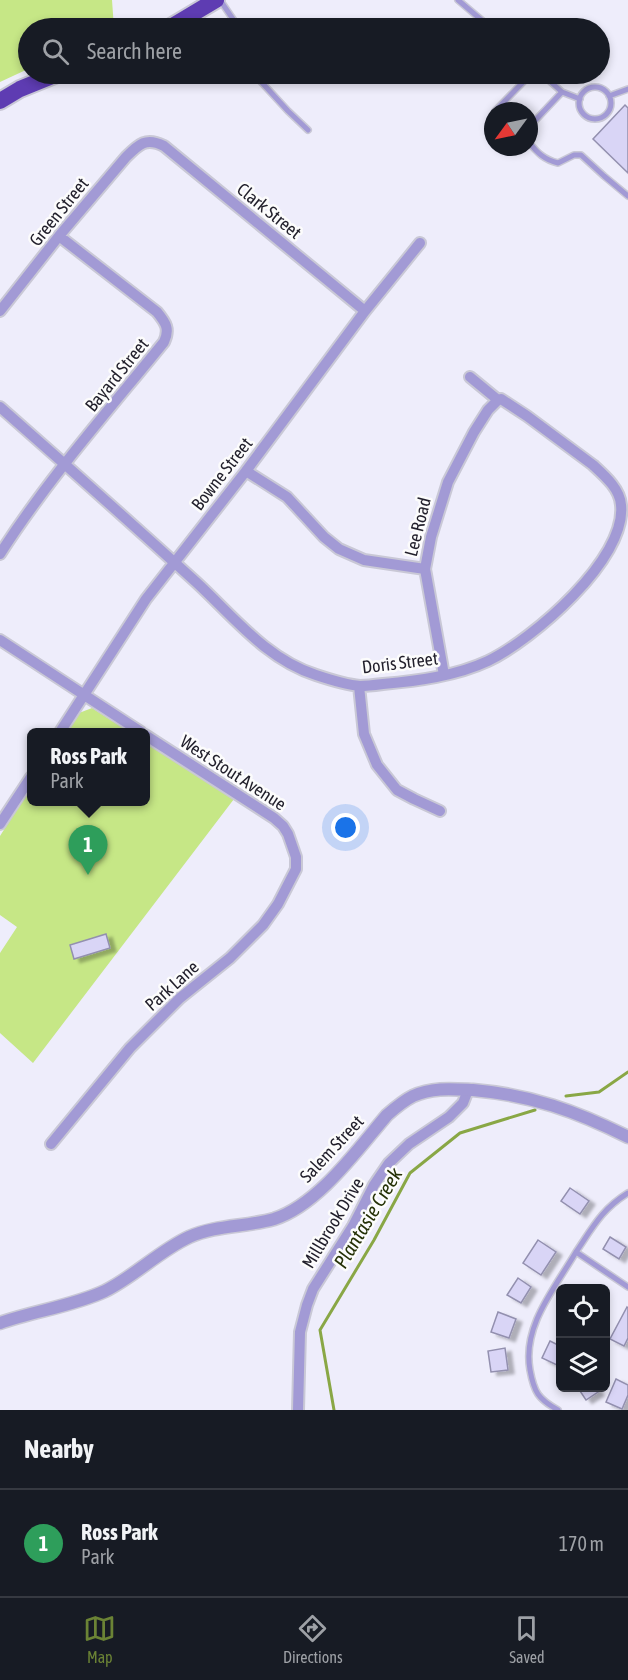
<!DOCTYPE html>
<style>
:root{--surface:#171b24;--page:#20242c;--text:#f1f3f6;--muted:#9ea1a6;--line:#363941;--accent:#6b8335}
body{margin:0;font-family:"Asap Condensed",sans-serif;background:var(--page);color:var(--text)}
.controls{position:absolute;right:18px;bottom:18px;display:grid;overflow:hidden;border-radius:9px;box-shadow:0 3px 9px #0003}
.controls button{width:54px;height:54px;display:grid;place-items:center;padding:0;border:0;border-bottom:2px solid var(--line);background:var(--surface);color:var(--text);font:30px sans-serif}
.compass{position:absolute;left:484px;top:102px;width:54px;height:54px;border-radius:50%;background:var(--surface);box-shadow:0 3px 9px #0003;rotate:237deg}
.you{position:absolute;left:346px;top:828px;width:21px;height:21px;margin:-15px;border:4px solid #fff;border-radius:50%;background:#1a73e8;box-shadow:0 0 0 9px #1a73e833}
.badge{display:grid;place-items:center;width:39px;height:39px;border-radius:50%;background:var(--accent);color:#fff;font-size:20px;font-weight:700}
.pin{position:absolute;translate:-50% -50px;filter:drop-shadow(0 2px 3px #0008)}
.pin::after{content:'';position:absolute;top:32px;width:21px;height:18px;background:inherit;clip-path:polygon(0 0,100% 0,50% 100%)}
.popup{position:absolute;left:27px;top:728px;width:123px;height:78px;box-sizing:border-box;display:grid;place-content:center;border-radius:9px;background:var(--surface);filter:drop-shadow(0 2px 4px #0005);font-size:20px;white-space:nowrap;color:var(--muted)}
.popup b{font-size:22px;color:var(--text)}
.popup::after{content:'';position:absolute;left:50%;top:100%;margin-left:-12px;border:12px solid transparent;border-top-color:var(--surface)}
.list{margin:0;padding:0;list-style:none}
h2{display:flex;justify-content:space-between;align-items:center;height:78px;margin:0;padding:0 24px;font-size:26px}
h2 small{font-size:20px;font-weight:400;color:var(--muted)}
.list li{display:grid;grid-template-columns:39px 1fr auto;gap:18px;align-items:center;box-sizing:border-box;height:108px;padding:0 24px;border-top:2px solid var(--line)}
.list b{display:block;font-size:22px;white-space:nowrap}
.list p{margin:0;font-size:20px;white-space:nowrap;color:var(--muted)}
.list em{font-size:20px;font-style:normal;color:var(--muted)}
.icon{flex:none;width:33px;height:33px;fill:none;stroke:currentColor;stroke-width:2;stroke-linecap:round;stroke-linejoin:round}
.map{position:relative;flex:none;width:628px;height:1410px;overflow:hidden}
.search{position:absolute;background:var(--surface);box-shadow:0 3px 9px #0003;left:18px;right:18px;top:18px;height:66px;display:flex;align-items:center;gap:15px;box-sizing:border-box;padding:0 21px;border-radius:33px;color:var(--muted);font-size:22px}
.sheet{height:186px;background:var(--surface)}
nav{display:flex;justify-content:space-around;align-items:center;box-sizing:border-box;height:84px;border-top:2px solid var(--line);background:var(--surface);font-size:16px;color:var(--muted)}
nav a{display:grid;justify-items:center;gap:3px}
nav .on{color:var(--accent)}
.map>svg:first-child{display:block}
.green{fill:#c6e786}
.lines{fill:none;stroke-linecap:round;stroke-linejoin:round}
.stream{stroke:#89a745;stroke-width:3}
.building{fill:#d9d5f6;stroke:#9390af;stroke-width:1.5;filter:url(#shadow)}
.service-casing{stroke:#c9c8d6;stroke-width:8}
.minor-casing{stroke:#c9c8d6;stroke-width:14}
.tertiary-casing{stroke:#c9c8d6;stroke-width:15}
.trunk-casing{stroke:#c9c8d6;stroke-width:20}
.service{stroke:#a29ad5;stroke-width:5}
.minor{stroke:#a29ad5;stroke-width:10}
.tertiary{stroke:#a29ad5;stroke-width:12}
.trunk{stroke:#5e3cb2;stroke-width:16}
.labels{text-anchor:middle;stroke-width:5;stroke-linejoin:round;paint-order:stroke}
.street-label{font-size:18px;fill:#211f2b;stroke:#fcfcfc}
.water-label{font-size:20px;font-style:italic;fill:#253107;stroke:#fcfcfc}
</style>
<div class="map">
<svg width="628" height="1410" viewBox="0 0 628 1410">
<defs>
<filter id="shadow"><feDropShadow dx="6" dy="3.5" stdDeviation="1.5" flood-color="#0004"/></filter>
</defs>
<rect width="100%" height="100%" fill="#eeedfb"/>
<path class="green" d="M0 0H112L114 28H28V69L0 82Z
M92 708 130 732H67L79 713Z
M145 742 234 799 33 1063 0 1033V953L17 927 0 915V836L31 787V802H145Z"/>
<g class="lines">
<path class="stream" d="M566 1096 599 1092 628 1072
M334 1410 320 1330 374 1240 410 1173 460 1133 535 1110"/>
</g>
<path class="building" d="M625 105 628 108V173L593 139Z
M106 934 110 948 74 959 70 945Z
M570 1188 589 1201 580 1214 561 1201Z
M610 1237 626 1247 619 1259 603 1249Z
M538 1240 556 1252 541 1275 523 1263Z
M518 1278 531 1287 521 1303 507 1295Z
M627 1307 628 1308V1338L624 1346 610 1339Z
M498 1312 516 1319 509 1338 491 1332Z
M550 1341 560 1346V1359L557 1365 542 1358Z
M505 1348 508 1370 491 1372 488 1351Z
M616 1379 628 1385V1395L622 1409 606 1402Z
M578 1388H595L598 1392 586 1400Z"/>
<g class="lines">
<defs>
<path id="service" d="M220 0 239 28
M458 0 491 28
M254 74 288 111 308 130
M542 74 562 92 580 99
M579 103a16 16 0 1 1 32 0a16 16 0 1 1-32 0Z
M609 96 628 89
M495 111 531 74
M529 127 562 92
M529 142C537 153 545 160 558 163L574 155H581L604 176 628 196
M576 1252C593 1227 602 1209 628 1193
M558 1410C538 1399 534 1392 530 1370 522 1326 555 1288 576 1252L628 1287"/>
<path id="minor" d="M0 311 59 236 126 157C139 144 146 137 164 146L365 311
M0 407C66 465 131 523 196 582 233 616 266 659 316 675 328 679 348 685 360 686 367 686 375 685 383 684 417 681 456 676 488 661 532 640 627 559 621 505 620 489 605 476 593 465L527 416 501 399 498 400 470 377
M246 471 287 497 324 537 339 549 364 560 425 569
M0 554C48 479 108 411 164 342 170 329 166 323 157 312L59 236
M0 640 141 732
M444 675 425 569 431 537 448 482 474 432 488 410 498 400
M359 686 364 734 377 765 397 790 414 799 440 811
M60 732 146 599 246 471 365 311 420 243
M0 824 31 777
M51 1144 130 1048 180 998 230 958 263 925 278 904 296 869V857L288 834 283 826 274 818 145 735
M298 1410 300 1332 307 1305 313 1289 353 1226 374 1185 389 1163 409 1144 449 1117 463 1103 468 1090"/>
<path id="tertiary" d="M0 1323C34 1311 73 1306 105 1291 135 1276 159 1251 189 1237 216 1225 246 1227 274 1219 318 1205 357 1150 387 1115 395 1108 403 1101 413 1096 432 1087 453 1089 473 1090 531 1095 576 1111 628 1137"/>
<path id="trunk" d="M169 28 216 0
M0 101 20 89 57 74"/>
</defs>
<use href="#service" class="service-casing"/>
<use href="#minor" class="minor-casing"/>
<use href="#tertiary" class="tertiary-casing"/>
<use href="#trunk" class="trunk-casing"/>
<use href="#service" class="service"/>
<use href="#minor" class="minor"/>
<use href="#tertiary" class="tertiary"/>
<use href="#trunk" class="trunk"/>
</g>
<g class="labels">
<g class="street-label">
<text transform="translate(269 211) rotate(39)" y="6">Clark Street</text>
<text transform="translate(59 212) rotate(-51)" y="6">Green Street</text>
<text transform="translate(117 375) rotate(-51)" y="6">Bayard Street</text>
<text transform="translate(222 474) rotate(-52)" y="6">Bowne Street</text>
<text transform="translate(418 527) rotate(-76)" y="6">Lee Road</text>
<text transform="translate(400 663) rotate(-7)" y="6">Doris Street</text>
<text transform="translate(233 773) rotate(33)" y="6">West Stout Avenue</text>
<text transform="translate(172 986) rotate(-42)" y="6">Park Lane</text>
<text transform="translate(332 1149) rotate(-47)" y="6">Salem Street</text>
<text transform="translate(333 1223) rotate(-59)" y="6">Millbrook Drive</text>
</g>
<g class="water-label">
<text transform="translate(368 1218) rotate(-59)" y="7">Plantasie Creek</text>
</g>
</g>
</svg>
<div class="controls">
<button><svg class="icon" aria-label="locate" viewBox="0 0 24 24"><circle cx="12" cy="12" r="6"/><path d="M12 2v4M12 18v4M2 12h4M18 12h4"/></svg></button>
<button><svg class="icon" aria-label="layers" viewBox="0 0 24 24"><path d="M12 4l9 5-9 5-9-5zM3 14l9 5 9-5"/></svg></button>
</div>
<svg class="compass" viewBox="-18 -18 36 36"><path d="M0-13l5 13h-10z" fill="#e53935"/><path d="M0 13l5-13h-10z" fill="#9ea1a6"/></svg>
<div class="you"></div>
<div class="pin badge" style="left:88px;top:875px;background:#2e9e5b">1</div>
<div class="popup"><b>Ross Park</b>Park</div>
<div class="search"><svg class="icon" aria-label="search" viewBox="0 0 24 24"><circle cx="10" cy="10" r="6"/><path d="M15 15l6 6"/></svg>Search here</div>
</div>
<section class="sheet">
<h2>Nearby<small></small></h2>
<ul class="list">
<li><span class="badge" style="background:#2e9e5b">1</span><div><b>Ross Park</b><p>Park</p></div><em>170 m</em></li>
</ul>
</section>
<nav>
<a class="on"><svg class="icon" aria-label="map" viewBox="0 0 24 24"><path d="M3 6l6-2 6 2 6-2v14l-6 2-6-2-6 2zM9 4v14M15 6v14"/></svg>Map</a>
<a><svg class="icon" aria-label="directions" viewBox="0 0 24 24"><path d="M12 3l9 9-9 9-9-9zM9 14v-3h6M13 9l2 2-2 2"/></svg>Directions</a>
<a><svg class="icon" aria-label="saved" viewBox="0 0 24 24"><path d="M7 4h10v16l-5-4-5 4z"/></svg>Saved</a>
</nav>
